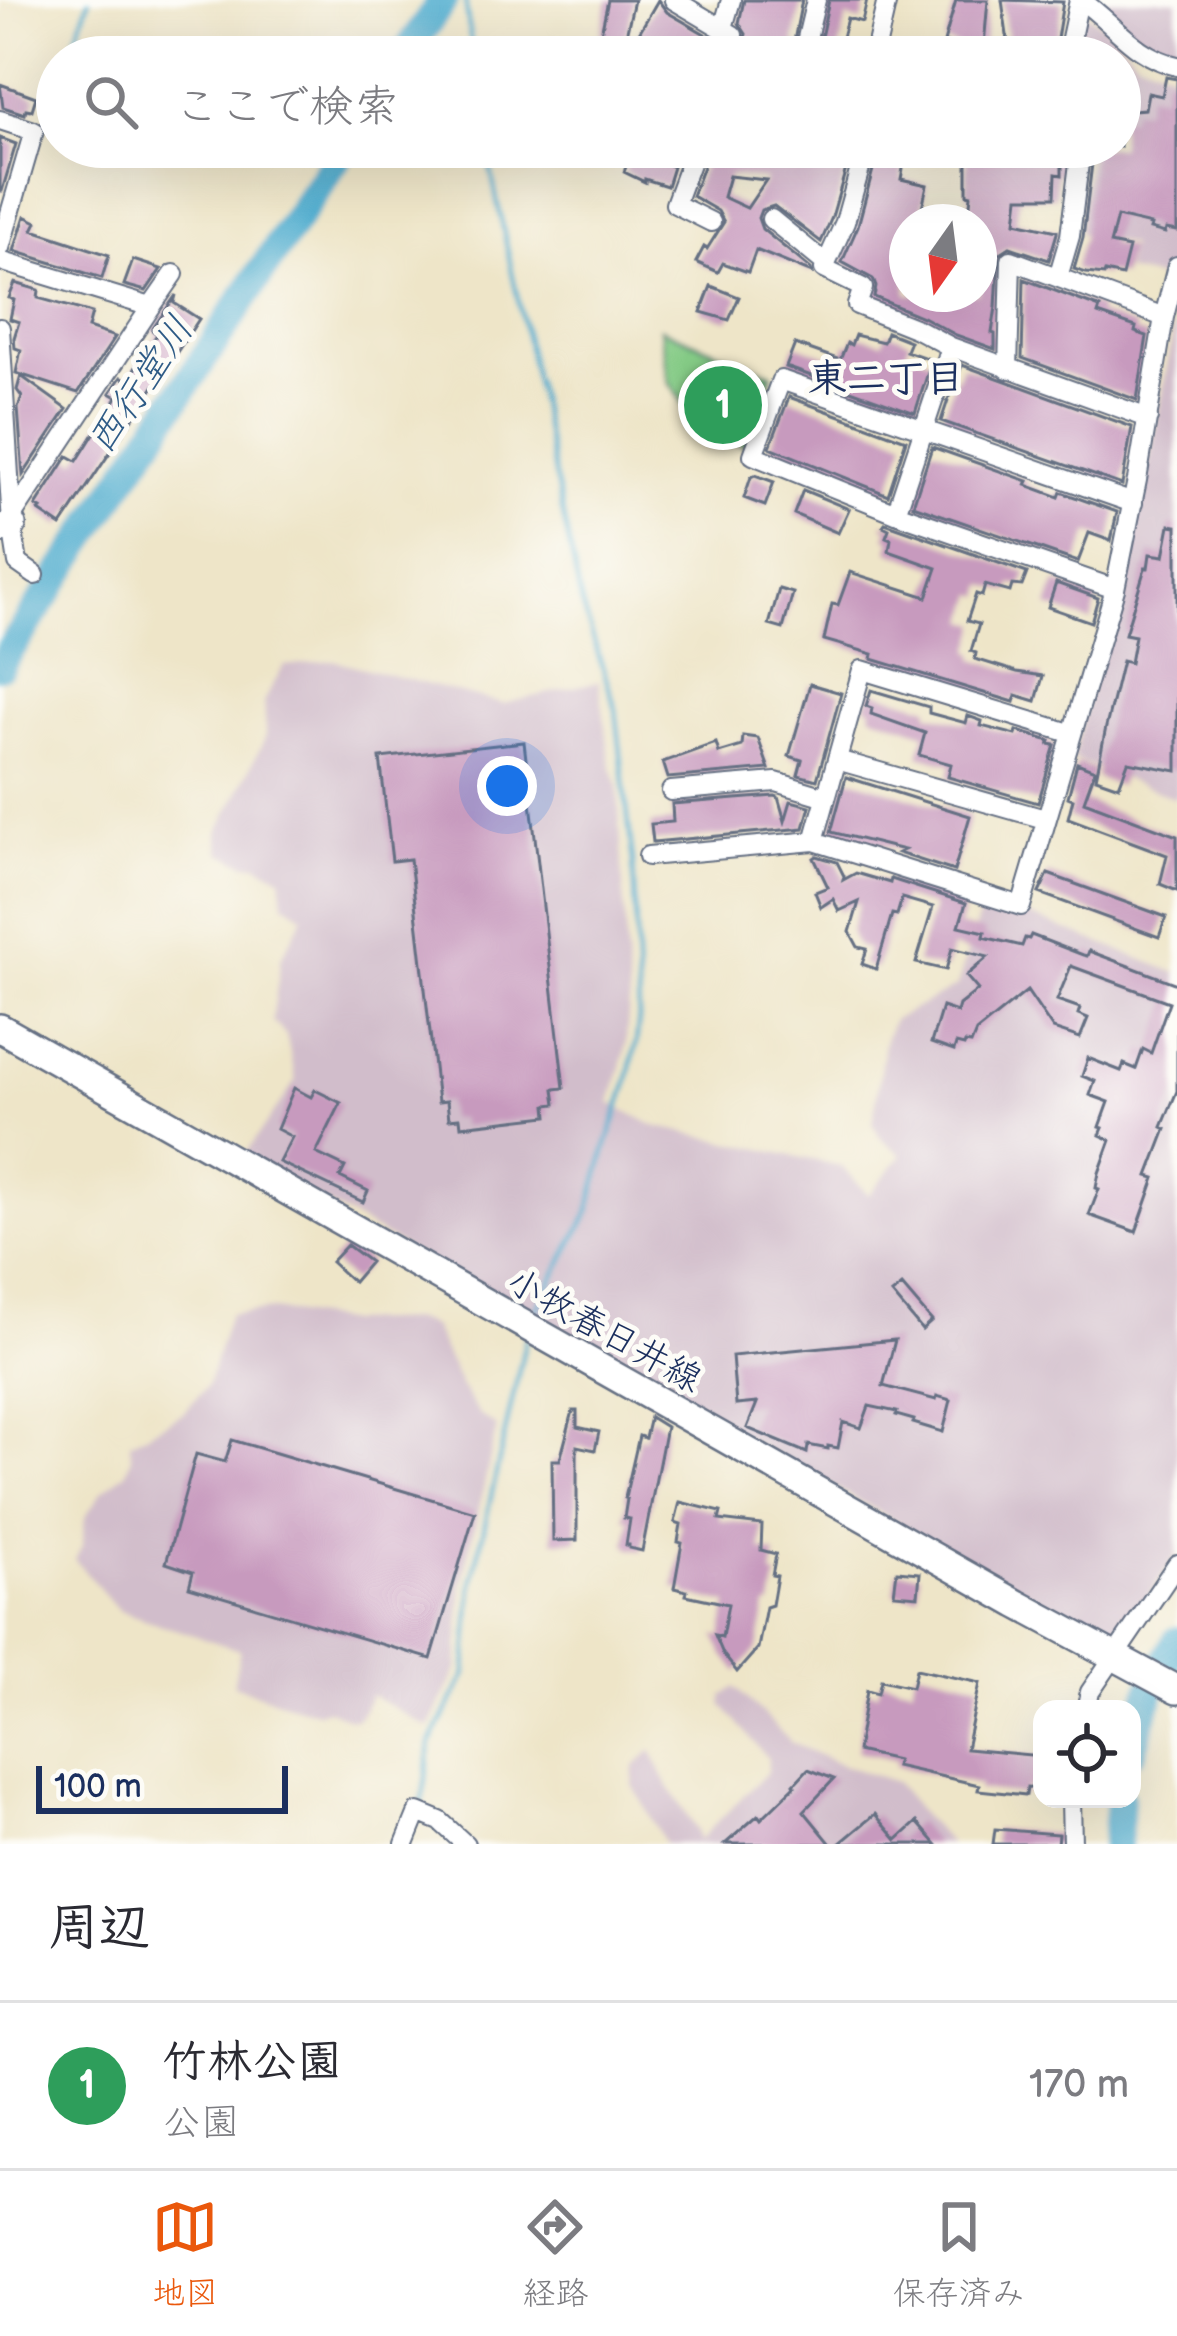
<!DOCTYPE html>
<html lang="ja">
<meta charset="utf-8">
<style>
:root{--surface:#fff;--page:#f7f7f7;--text:#2b2b33;--muted:#7c7c81;--line:#e1e1e2;--accent:#ea580c}
body{margin:0;font-family:"Balsamiq Sans","Klee One",sans-serif;background:var(--page);color:var(--text)}
.controls{position:absolute;right:36px;bottom:36px;display:grid;overflow:hidden;border-radius:24px;box-shadow:0 12px 48px #0002}
.controls button{width:108px;height:108px;display:grid;place-items:center;padding:0;border:0;border-bottom:3px solid var(--line);background:var(--surface);color:var(--text);font:60px sans-serif}
.compass{position:absolute;left:889px;top:204px;width:108px;height:108px;border-radius:50%;background:var(--surface);box-shadow:0 12px 48px #0002;rotate:194deg}
.scale{position:absolute;left:36px;bottom:30px;width:252px;box-sizing:border-box;padding-left:12px;border:6px solid #1b2f5e;border-top:0;font-size:33px;line-height:42px;white-space:nowrap;color:#1b2f5e;-webkit-text-stroke:9px #fdfcf7;paint-order:stroke}
.you{position:absolute;left:507px;top:786px;width:42px;height:42px;margin:-30px;border:9px solid #fff;border-radius:50%;background:#1a73e8;box-shadow:0 0 0 18px #1a73e833}
.badge{display:grid;place-items:center;width:78px;height:78px;border-radius:50%;background:var(--accent);color:#fff;font-size:39px;font-weight:700}
.pin{position:absolute;translate:-50% -50%;border:6px solid #fff;box-shadow:0 3px 12px #0006}
.list{margin:0;padding:0;list-style:none}
h2{display:flex;justify-content:space-between;align-items:center;height:156px;margin:0;padding:0 48px;font-size:51px}
h2 small{font-size:39px;font-weight:400;color:var(--muted)}
.list li{display:grid;grid-template-columns:78px 1fr auto;gap:36px;align-items:center;box-sizing:border-box;height:168px;padding:0 48px;border-top:3px solid var(--line)}
.list b{display:block;font-size:45px;white-space:nowrap}
.list p{margin:0;font-size:39px;white-space:nowrap;color:var(--muted)}
.list em{font-size:39px;font-style:normal;color:var(--muted)}
.icon{flex:none;width:66px;height:66px;fill:none;stroke:currentColor;stroke-width:2;stroke-linecap:round;stroke-linejoin:round}
.map{position:relative;flex:none;width:1177px;height:1844px;overflow:hidden}
.search{position:absolute;background:var(--surface);box-shadow:0 12px 48px #0002;left:36px;right:36px;top:36px;height:132px;display:flex;align-items:center;gap:30px;box-sizing:border-box;padding:0 42px;border-radius:66px;color:var(--muted);font-size:45px}
.sheet{height:324px;background:var(--surface)}
nav{display:flex;justify-content:space-around;align-items:center;box-sizing:border-box;height:168px;border-top:3px solid var(--line);background:var(--surface);font-size:33px;color:var(--muted)}
nav a{display:grid;justify-items:center;gap:6px}
nav .on{color:var(--accent)}
.map>svg:first-child{display:block}
.industrial{fill:#d1bdcb}
.green{fill:#84ca85;stroke:#507c72;stroke-width:3}
.lines{fill:none;stroke-linecap:round;stroke-linejoin:round}
.stream{stroke:#51adcf;stroke-width:4.5}
.river{stroke:#51adcf;stroke-width:30}
.building{fill:#c79abe;fill-rule:evenodd}
.street-casing{stroke:#656f83;stroke-width:22}
.secondary-casing{stroke:#656f83;stroke-width:32}
.street{stroke:#fff;stroke-width:18}
.secondary{stroke:#fff;stroke-width:27}
.labels{text-anchor:middle;stroke-width:10;stroke-linejoin:round;paint-order:stroke}
.street-label{font-size:36px;fill:#1b2f5e;stroke:#fdfcf7}
.neighbourhood-label{font-size:39px;font-weight:bold;fill:#1b2f5e;stroke:#fdfcf7}
.water-label{font-size:39px;font-style:italic;fill:#2e5b86;stroke:#fdfcf7}
</style>
<div class="map">
<svg width="1177" height="1844" viewBox="0 0 1177 1844">
<rect width="100%" height="100%" fill="#fdfcf7"/>
<filter id="ink" filterUnits="userSpaceOnUse"><feTurbulence type="fractalNoise" baseFrequency=".00833" numOctaves="2"/><feDisplacementMap in="SourceGraphic" scale="24" xChannelSelector="R" yChannelSelector="G"/><feConvolveMatrix kernelMatrix="1 2 1 2 8 2 1 2 1" color-interpolation-filters="sRGB"/></filter>
<filter id="wash" filterUnits="userSpaceOnUse"><feTurbulence type="fractalNoise" baseFrequency=".004" numOctaves="4" result="noise"/><feDisplacementMap in="SourceGraphic" scale="48" xChannelSelector="R" yChannelSelector="G"/><feGaussianBlur stdDeviation="2.7" result="paint"/><feColorMatrix in="noise" values="0 0 0 0 0 0 0 0 0 0 0 0 0 0 0 0 0 1.4 0 .05"/><feComposite in="paint" operator="in"/></filter>
<g filter="url(#wash)">
<rect width="100%" height="100%" fill="#eee5c8"/>
<path class="industrial" d="M1091 0H1177V59L1160 56Z
M1082 10 1111 32 1136 58 1177 74V253L1170 281 1125 271 1130 245 1079 233 1090 147H1120V57H1075Z
M1177 311V799L1073 759 1149 463Z
M333 660 503 704 599 681 611 765 618 785 629 1004 625 1052 611 1103 655 1126 841 1166 869 1195 902 1155 880 1137 873 1124 884 1042 893 1020 957 986 981 909 988 904 1025 914 1177 973V1554L1134 1617 1110 1641 243 1157 296 1081 286 1035 272 1021 281 958 304 916 284 903 281 877 257 864H247L221 853 218 833 266 736 264 700 284 666Z
M273 1310 348 1322 415 1320 432 1326 461 1387 478 1414 497 1427 462 1585 458 1668 429 1728 371 1695 359 1717 352 1720 328 1709 318 1711 297 1707 233 1685 240 1650 119 1611 75 1560 82 1545 85 1517 101 1493 126 1472 131 1459 130 1442 182 1414 207 1386 229 1314Z
M735 1687 792 1743 839 1764 896 1782 921 1814 951 1844H665L633 1785 634 1767 652 1750 662 1775 697 1830 699 1840 767 1772 768 1759 722 1705 723 1695Z"/>
<path class="green" d="M660 328 772 374 746 446 700 428 669 382Z"/>
<g class="lines">
<path class="stream" d="M465 0 473 57
M69 57 89 0
M486 147 581 601 616 709 633 862 636 932 639 1018 636 1044 626 1089 608 1141 588 1214 533 1316
M421 1810 431 1743 466 1674 472 1583 526 1338"/>
<path class="river" d="M404 57 443 0
M0 665 344 147
M1132 1750 1152 1688 1177 1641
M1116 1844 1120 1799"/>
</g>
<g id="blocks">
<path class="building" d="M608 0H634L621 57H596Z
M658 0 667 12 717 41 713 57H661L633 43Z
M744 0H802L794 41 799 49 805 51 812 50 820 42 829 0H867L862 22 847 18 837 57H740L746 34 739 23Z
M956 0H988L983 57H956L958 46 944 42Z
M1002 0 1063 2 1054 57H1010Z
M1166 77 1177 79V231L1166 229 1165 233 1150 229 1151 225 1117 217 1110 244 1129 248 1122 276 1105 272 1104 275 1086 273 1074 269 1083 238 1094 147H1120V117L1130 119 1133 110 1145 109 1148 93 1162 96Z
M0 84 36 97 32 110 26 109 25 114 3 107Z
M0 138 16 144 2 191H0Z
M813 147H828L827 154 850 155 832 217 821 242 774 206 761 210 758 218 762 229 811 269 812 273 756 250 748 272 723 263 718 272 696 262 704 247 707 249 724 222 718 211 692 196 708 153 736 161 738 156 753 165 756 155 779 158 778 161 813 163ZM729 176 766 180 747 208 723 197Z
M879 147H907L901 179 927 185 919 221 907 222V294H979V222H968L971 195 967 194V153L997 157 995 147H1067L1066 162H1062V175L1056 174 1055 197H1019L1016 222 1057 231V233L1049 260 1010 247 999 254 996 307 992 333 995 334V349L956 335 923 317 874 297 876 287 873 279 842 262 858 226Z
M632 151 665 161 664 163 673 167 667 186 645 179V182L624 172Z
M25 216 37 222 33 230 109 255 102 278 14 251Z
M133 260 161 269 146 291 124 285Z
M1024 279 1100 308 1098 314 1136 327 1135 332 1147 336 1137 400 1022 358Z
M15 283 39 290 38 298 92 313 88 328 115 337 78 393 16 373 21 350 15 348 14 338 19 322 10 319 14 300 9 298Z
M711 286 739 297 729 320 701 312Z
M176 295 174 303 199 319 61 526 39 511 41 509 36 506 68 456 77 461 117 397 110 393 121 377 127 381 157 334 152 330Z
M887 332 910 341 906 351 932 360 915 413 786 367 795 344 840 360 847 343 851 345 855 335 883 342Z
M962 365 1132 427 1122 485 941 421 956 376 958 377Z
M21 376 67 409 23 475 18 408 22 397 17 390Z
M789 397 906 440 888 495 770 447Z
M932 447 1028 481 1026 485 1059 497 1061 492 1117 512 1111 541 1089 533 1078 562 913 505Z
M755 475 774 482 765 506 744 498 751 477Z
M803 490 849 509 838 533 794 514Z
M885 523 1027 573 1022 586 1012 585 1010 592 985 585 982 596 976 594 967 621 979 624 971 651 976 653 975 659 1017 672 1043 676 1036 701 1016 695 1014 702 872 659 873 654 824 640 832 604 838 605 850 572 927 597 937 568 889 551 891 539 886 537 889 529 883 526Z
M1170 525 1177 526V771L1128 762 1119 786 1096 778 1106 727 1122 661 1130 663 1135 636 1125 634 1145 568H1148L1150 554 1164 556Z
M1056 583 1098 598 1091 622 1048 607Z
M779 589 793 593 783 629 769 625Z
M810 684 841 693 817 780 798 775 802 760 789 756Z
M871 690 929 707V713L966 723 968 716 982 721 981 726 1016 735 1017 731 1050 741 1049 744 1055 745 1038 803 948 777 951 764 919 755 925 733 871 714 872 708 866 706Z
M743 736 758 738 769 769 668 778 663 762 716 743 719 753 742 746Z
M524 742 564 1088 554 1089 556 1104 547 1105 548 1116 461 1126 460 1118 449 1119 447 1101 438 1102 410 859 392 861 380 758Z
M1077 763 1095 770 1084 801 1177 836V891L1160 884 1167 855 1068 818 1073 799 1068 797Z
M846 777 970 816 954 871 898 853 904 850 831 832Z
M775 796 778 797 785 821 791 801 810 806 804 828 653 842 651 824 673 822 672 804Z
M817 856 837 862 844 876 843 880 856 873 890 883 891 879 966 903 959 926 985 932 984 937 1022 946 1025 938 1029 939 1031 935 1083 955 1087 956 1089 951 1177 984V1091L1162 1127 1166 1129 1148 1176 1155 1178 1136 1232 1089 1215 1099 1189 1096 1188 1099 1173 1111 1140 1100 1135 1103 1128 1100 1127 1109 1102 1090 1095 1095 1081 1082 1076 1088 1058 1121 1071 1124 1064 1136 1069 1143 1049 1151 1053 1169 1002 1071 966 1057 1000 1080 1008 1078 1014 1088 1018 1080 1038 1053 1029 1027 991 976 1032 971 1044 965 1043 964 1046 956 1044 954 1051 931 1043 942 1007 957 1012 959 1005 978 990 966 976 988 957 952 948 946 970 916 963 933 907 902 898 897 915 892 914 876 969 862 964 867 949 858 947 850 932 859 902 839 911 833 899 821 907 815 892 828 887 814 858Z
M1048 874 1166 917 1159 937 1039 893Z
M294 1088 311 1097 315 1090 341 1103 316 1153 345 1167 340 1177 368 1191 363 1202 279 1162 292 1137 277 1129Z
M347 1245 370 1262 353 1282 331 1262Z
M902 1286 932 1321 922 1330 892 1294Z
M895 1340 883 1386 936 1400 937 1396 951 1400 943 1432 913 1423 914 1420 896 1415 897 1412 869 1406 861 1428 843 1422 838 1448 828 1446V1449L808 1445 807 1453 747 1428 757 1403 736 1405 732 1356Z
M573 1411H577V1427L599 1432 595 1450 577 1446V1540L553 1541 552 1460H560Z
M650 1417 666 1427 642 1551 629 1548V1545H626L630 1519 624 1518 627 1499 625 1498 639 1436 645 1438Z
M232 1440 475 1512 431 1659 189 1587 193 1572 166 1563 196 1454 225 1462Z
M680 1502 721 1512 719 1520 762 1525 761 1550 776 1554 772 1575 777 1576 772 1605 766 1607 758 1648 737 1672 723 1654 715 1635 722 1637 728 1604 686 1595 687 1591 674 1588 682 1543 678 1542 681 1524 675 1522Z
M897 1571 920 1573 918 1596 894 1594Z
M916 1669 980 1683 966 1749 1042 1756V1788L1027 1787 1026 1795 978 1790 979 1785 895 1766 897 1760 857 1751 867 1690 878 1693 881 1680 912 1687Z
M808 1769 834 1779 804 1811 831 1844H725L758 1815 761 1819 795 1786 794 1784Z
M875 1814 897 1840 917 1822 936 1844H839Z
M995 1829 1058 1834 1057 1844H993Z"/>
</g>
</g>
<g filter="url(#ink)">
<use href="#blocks" fill-opacity="0" stroke="#656f83" stroke-width="3"/>
<g class="lines">
<defs>
<path id="street" d="M674 0 733 35 726 57
M1081 0C1116 25 1134 56 1177 66
M723 28 731 0
M807 38 816 0
M874 57 887 0
M1067 57 1079 0
M0 120 34 131 0 248
M696 147 675 204 711 222
M771 219 826 264 824 269 863 288 857 305 917 329 951 347 1148 418
M0 261 151 307 11 518
M826 264 845 222 866 147
M1058 277 1070 236 1081 147
M151 307 174 274
M0 328 12 525 18 563 35 575
M1008 369 1011 260 1164 317
M896 513 951 347
M1115 589 896 513 753 455 781 380 1133 503
M1070 733 862 670 814 841 1021 906 1115 589 1137 480 1164 317 1177 266
M837 760 1045 819
M671 791 776 782 826 797
M648 856 814 841
M1086 1709 1090 1692 1177 1564
M1071 1799 1072 1844
M405 1844 418 1812 440 1821 465 1844"/>
<path id="secondary" d="M0 529 12 525
M0 1028 1017 1604 1177 1690"/>
</defs>
<use href="#street" class="street-casing"/>
<use href="#secondary" class="secondary-casing"/>
<use href="#street" class="street"/>
<use href="#secondary" class="secondary"/>
</g>
</g>
<g class="labels">
<g class="street-label">
<text transform="translate(605 1329) rotate(29)" y="13">小牧春日井線</text>
</g>
<g class="neighbourhood-label">
<text x="886" y="391">東二丁目</text>
</g>
<g class="water-label">
<text transform="translate(139 384) rotate(-56)" y="14">西行堂川</text>
</g>
</g>
</svg>
<div class="controls">
<button><svg class="icon" aria-label="locate" viewBox="0 0 24 24"><circle cx="12" cy="12" r="6"/><path d="M12 2v4M12 18v4M2 12h4M18 12h4"/></svg></button>
</div>
<svg class="compass" viewBox="-18 -18 36 36"><path d="M0-13l5 13h-10z" fill="#e53935"/><path d="M0 13l5-13h-10z" fill="#7c7c81"/></svg>
<div class="scale">100 m</div>
<div class="you"></div>
<div class="pin badge" style="left:723px;top:405px;background:#2e9e5b">1</div>
<div class="search"><svg class="icon" aria-label="search" viewBox="0 0 24 24"><circle cx="10" cy="10" r="6"/><path d="M15 15l6 6"/></svg>ここで検索</div>
</div>
<section class="sheet">
<h2>周辺<small></small></h2>
<ul class="list">
<li><span class="badge" style="background:#2e9e5b">1</span><div><b>竹林公園</b><p>公園</p></div><em>170 m</em></li>
</ul>
</section>
<nav>
<a class="on"><svg class="icon" aria-label="map" viewBox="0 0 24 24"><path d="M3 6l6-2 6 2 6-2v14l-6 2-6-2-6 2zM9 4v14M15 6v14"/></svg>地図</a>
<a><svg class="icon" aria-label="directions" viewBox="0 0 24 24"><path d="M12 3l9 9-9 9-9-9zM9 14v-3h6M13 9l2 2-2 2"/></svg>経路</a>
<a><svg class="icon" aria-label="saved" viewBox="0 0 24 24"><path d="M7 4h10v16l-5-4-5 4z"/></svg>保存済み</a>
</nav>
